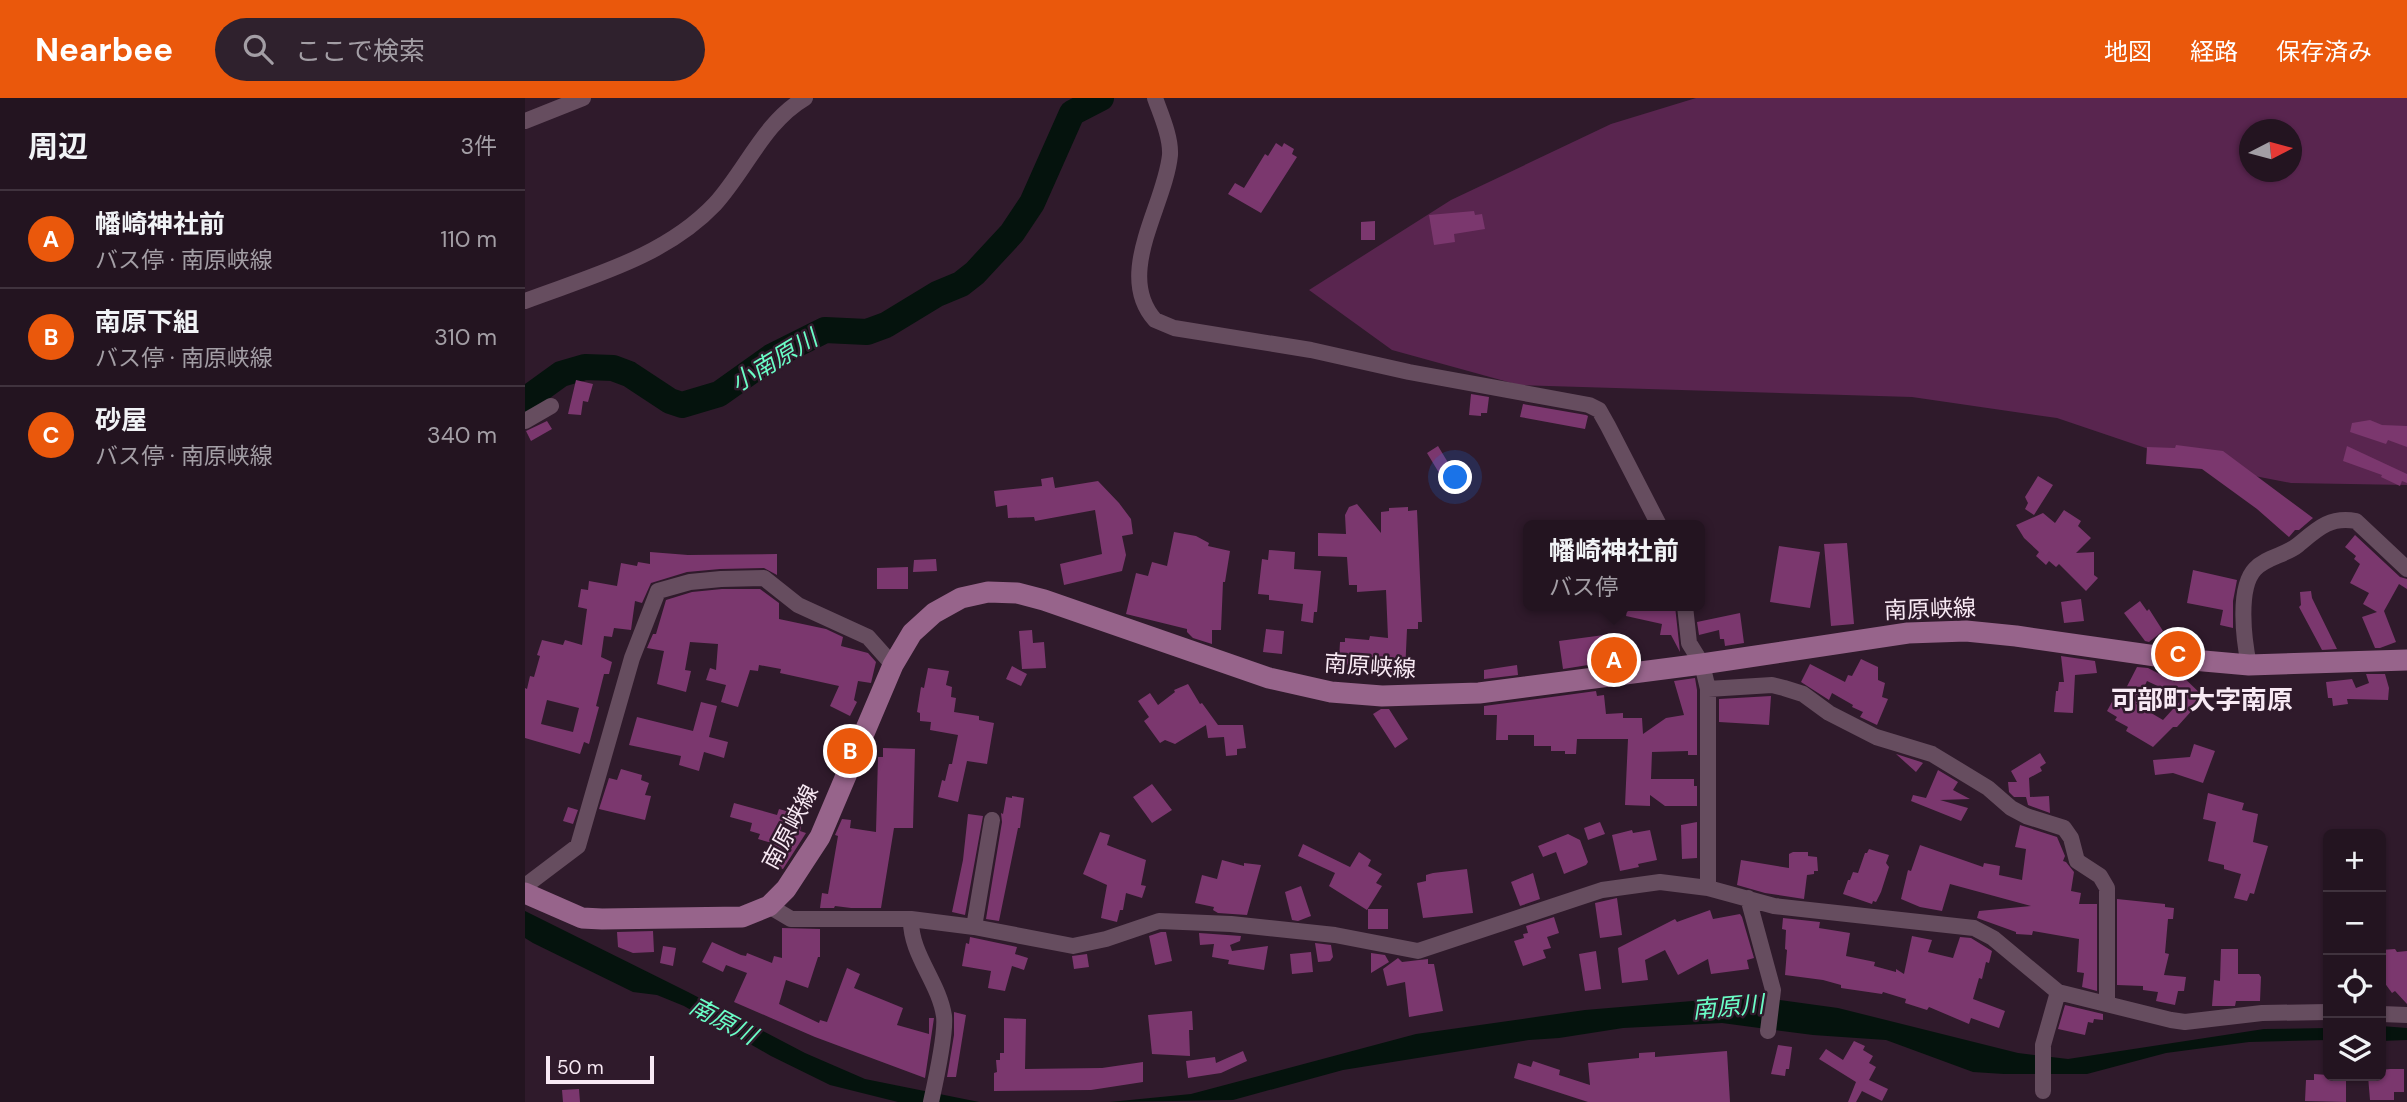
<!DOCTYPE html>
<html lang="ja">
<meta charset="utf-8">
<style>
:root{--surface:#231420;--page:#2f212d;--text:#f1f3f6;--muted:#a39ea5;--line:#40333e;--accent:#ea580c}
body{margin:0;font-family:"DM Sans","Noto Sans JP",sans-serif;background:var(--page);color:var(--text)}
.controls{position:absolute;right:21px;bottom:21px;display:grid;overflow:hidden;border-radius:10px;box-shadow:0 2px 5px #0004}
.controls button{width:63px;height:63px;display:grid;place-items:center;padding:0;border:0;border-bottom:2px solid var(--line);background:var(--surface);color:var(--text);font:35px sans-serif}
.compass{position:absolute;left:1714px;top:21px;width:63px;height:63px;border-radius:50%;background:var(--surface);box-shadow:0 2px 5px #0004;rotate:84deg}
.scale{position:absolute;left:21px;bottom:18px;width:108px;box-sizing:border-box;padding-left:7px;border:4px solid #f8e9f4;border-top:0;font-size:19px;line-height:24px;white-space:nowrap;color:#f8e9f4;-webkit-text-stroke:5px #2f1a2b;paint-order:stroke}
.you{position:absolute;left:931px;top:380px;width:24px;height:24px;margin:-18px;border:5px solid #fff;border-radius:50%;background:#1a73e8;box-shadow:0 0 0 10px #1a73e833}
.badge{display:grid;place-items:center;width:46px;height:46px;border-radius:50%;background:var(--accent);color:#fff;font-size:23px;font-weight:700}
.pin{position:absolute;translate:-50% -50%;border:4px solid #fff;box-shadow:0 2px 7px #0006}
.popup{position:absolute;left:998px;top:422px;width:182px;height:91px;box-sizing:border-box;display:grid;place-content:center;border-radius:10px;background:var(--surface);filter:drop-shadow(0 2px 5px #0005);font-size:23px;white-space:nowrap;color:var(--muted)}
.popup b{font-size:26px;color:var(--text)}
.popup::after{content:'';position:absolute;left:50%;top:100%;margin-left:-14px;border:14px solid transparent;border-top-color:var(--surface)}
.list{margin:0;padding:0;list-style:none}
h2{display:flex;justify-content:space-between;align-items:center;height:91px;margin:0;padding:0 28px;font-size:30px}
h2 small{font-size:23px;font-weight:400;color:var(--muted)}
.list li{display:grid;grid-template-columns:46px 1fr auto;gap:21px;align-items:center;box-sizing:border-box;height:98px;padding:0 28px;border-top:2px solid var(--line)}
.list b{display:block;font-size:26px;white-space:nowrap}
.list p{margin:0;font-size:23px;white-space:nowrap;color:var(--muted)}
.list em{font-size:23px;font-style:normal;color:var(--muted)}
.icon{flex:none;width:38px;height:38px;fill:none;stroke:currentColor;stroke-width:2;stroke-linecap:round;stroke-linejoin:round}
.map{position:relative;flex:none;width:1882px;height:1004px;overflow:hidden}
header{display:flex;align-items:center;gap:42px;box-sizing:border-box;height:98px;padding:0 35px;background:var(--accent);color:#fff}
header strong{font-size:33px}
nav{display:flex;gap:38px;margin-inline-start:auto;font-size:24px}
.search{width:490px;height:63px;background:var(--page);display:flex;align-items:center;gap:18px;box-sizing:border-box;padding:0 24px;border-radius:38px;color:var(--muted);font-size:26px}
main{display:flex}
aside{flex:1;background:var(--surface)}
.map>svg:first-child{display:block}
.green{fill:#59254f;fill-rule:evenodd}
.water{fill:#05130d}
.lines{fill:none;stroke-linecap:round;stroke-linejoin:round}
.river{stroke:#05130d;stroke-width:26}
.building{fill:#7b376e;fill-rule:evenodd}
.minor{stroke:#664d5f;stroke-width:16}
.major{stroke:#97648b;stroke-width:21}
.labels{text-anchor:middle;stroke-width:5;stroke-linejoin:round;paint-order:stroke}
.street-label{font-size:23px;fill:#f8e9f4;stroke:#2f1a2b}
.water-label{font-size:24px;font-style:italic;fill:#6afdc6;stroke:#2f1a2b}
.quarter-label{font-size:26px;font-weight:bold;fill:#f8e9f4;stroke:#2f1a2b}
</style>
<header>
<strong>Nearbee</strong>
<div class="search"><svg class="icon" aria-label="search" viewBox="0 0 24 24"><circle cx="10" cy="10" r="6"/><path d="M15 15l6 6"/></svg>ここで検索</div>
<nav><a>地図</a><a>経路</a><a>保存済み</a></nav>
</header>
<main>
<aside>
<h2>周辺<small>3件</small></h2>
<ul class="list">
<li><span class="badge">A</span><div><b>幡崎神社前</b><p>バス停 · 南原峡線</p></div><em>110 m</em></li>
<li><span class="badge">B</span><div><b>南原下組</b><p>バス停 · 南原峡線</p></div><em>310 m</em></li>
<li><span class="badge">C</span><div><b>砂屋</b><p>バス停 · 南原峡線</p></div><em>340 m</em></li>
</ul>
</aside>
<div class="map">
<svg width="1882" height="1004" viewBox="0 0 1882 1004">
<rect width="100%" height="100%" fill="#2f1a2b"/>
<path class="green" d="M1171 0H1882V387L1766 385 1668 366 1532 320 1387 299 994 287 867 252 784 192 926 102 1086 26ZM1724 32H1766V74H1724Z"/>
<path class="water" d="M0 813 163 894 280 955 340 981 454 1004H373L305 987 246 958 159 908 132 897 108 894 8 845 0 840Z
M1227 898 1313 910 1493 955 1543 961 1739 931 1803 930V942L1724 944 1641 955 1562 976H1479L1448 974 1361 942 1288 937 1197 925 1098 930 1034 940 1004 942 818 972 708 1002 585 1004 666 996 891 936 1060 912Z
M1856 928 1882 930V942L1856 943Z"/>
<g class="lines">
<path class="river" d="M0 302 36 276 60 269 88 270 104 276 145 303 157 307 194 296 246 259 300 232 342 234 361 227 412 196 436 186 450 175 487 135 507 105 547 15 576 0"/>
</g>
<path class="building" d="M751 45 757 49 759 45 769 51 767 56 772 59 736 115 703 96 710 85 719 90 740 56 743 58Z
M949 113 950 117 957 116 960 131 929 136 930 144 909 147 904 117Z
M850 123V142H836V124Z
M51 282 68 286 63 304 58 303 56 317 43 316Z
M946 296 964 299 962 315H956V318L944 317Z
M998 306 1061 317 1063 318 1060 331 995 319Z
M1845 322 1857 327 1882 328V349L1863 342 1861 346 1825 334 1827 325Z
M22 323 27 331 6 343 1 333Z
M1651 347 1698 353 1788 420 1774 432H1770L1764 439 1732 411 1677 371 1621 366 1622 349 1650 350Z
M913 348 936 386 925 393 902 355Z
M1822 348 1882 376V385L1877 383 1875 388 1856 379 1857 377 1818 363Z
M1513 378 1528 387 1509 417 1500 411 1503 405 1500 399Z
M528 379 530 390 573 383 594 405 606 421 608 436 597 438 601 457 597 473 539 487 535 466 577 456 570 412 510 423 509 419 483 420 482 407 471 409 469 393 517 388 516 381Z
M832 406 856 435V414L864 413V410L883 409V413L892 412 897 524H893V531H882L880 575 843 572V568L817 566V562H814L815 544H820V540L844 542 845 538 863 540 861 492 832 494V487H824L822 459 793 458V435L821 436 820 417 824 409Z
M1539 412 1556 423 1553 428 1566 440 1551 455 1569 454V477L1573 480 1561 493 1534 466 1531 469 1524 463 1521 467 1511 458 1514 454 1499 440 1491 427 1518 415 1530 425Z
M649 434 671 438 684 445 683 448 705 453 700 484H698L696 532H687V546L668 540 662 534V531L601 516 611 475 623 478 627 464 642 468Z
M1830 437 1875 479 1882 481V491L1874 486 1859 513 1871 544 1855 550H1850L1837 519 1852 514 1838 506 1844 495 1825 485 1835 466 1829 461 1831 458 1820 449Z
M1322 445 1329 526 1306 528 1299 446Z
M1254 448 1295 454 1285 510 1245 504Z
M744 452 770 454 769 471 796 473 792 514H789L788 525 776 523 778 506 744 502V497L733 496 737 461 743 462Z
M125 454 163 457 252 456V477L239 470 195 471 162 474 126 485 117 505 110 503 106 532 89 530 87 539 79 538 76 559 87 564 84 576H79L71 608 74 609 64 646 59 644 55 656 0 640V590L2 591 5 578 9 579 15 558 12 557 17 542 38 547 40 542 57 547 62 511 53 509 56 491 63 492 64 483 92 488 96 465 112 468 113 464 125 466ZM22 602 54 610 48 634 16 626Z
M411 461 412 473 388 474 389 462Z
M383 469V491H352V470Z
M1668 472 1712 482 1708 503V530L1695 527 1698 512 1662 505Z
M197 491H235L254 505V521L301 531 318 539 316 548 343 555 351 564 346 585 333 583 329 602 332 604 325 618 305 608 314 588 255 575 256 571 234 567 233 573 225 572 213 609 196 604 201 587 181 582 185 570 191 572 193 546 165 544 160 572 166 573 161 594 132 586 139 553 122 550 128 536H131L141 502 167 494Z
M1786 493 1787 500 1812 551 1797 552 1774 509 1776 507 1775 494Z
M1556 501 1559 523 1539 525 1536 504Z
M1615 503 1622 513 1624 511 1638 533 1624 544 1620 543 1599 515Z
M1103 508H1150L1155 554 1146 537H1135L1137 526 1101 518Z
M1215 515 1219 545 1200 548 1199 541H1195L1194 532 1174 537 1172 524Z
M741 531 759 533 757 556 738 554Z
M507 532 508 545 519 544 521 570 497 571 494 533Z
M1079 537 1082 564 1038 571 1034 543Z
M1536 558 1570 563 1572 575 1550 577 1548 615 1529 614 1531 593H1533L1534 584H1539Z
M1336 561 1353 569V582L1360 585 1357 599 1363 601 1352 627 1335 619 1338 614 1327 609 1328 607 1307 595 1304 602 1276 584 1285 566 1320 584 1323 577 1327 578Z
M992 567 993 577 959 581V572Z
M487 568 502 576 496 588 481 581Z
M1612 569 1623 570 1650 584 1642 573 1653 574 1679 599 1652 629H1648L1628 649 1601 633 1603 629 1590 622 1592 619 1582 613 1592 595 1597 598ZM1622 583 1658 600 1638 622 1611 606Z
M403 570 424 573 421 587 427 589 426 599 431 600 429 614 454 618V622L469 625 462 666 442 663 433 704 413 699 417 682 420 683 424 666H427L433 637 405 632 406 624 395 623V615L392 614 396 589 399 590Z
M1841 576H1860L1864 590 1863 602 1822 601 1823 606 1808 608 1807 600H1803L1801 584 1827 581 1831 590 1844 585Z
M1170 580 1172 592V657H1163V653L1127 654 1126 681H1169V688H1172V708H1140L1125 697V708L1100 707 1103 641H1052L1051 656H1040V653H1026V648H1009V637H983V642H971L972 617H959V608L1071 593 1072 598 1079 597 1081 616 1098 615V620H1117L1118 636 1141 620 1159 617 1149 583Z
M663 586 675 606 677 605 693 627H718L721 650 712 651V657L701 658 699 639 683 640 681 627 650 646 640 642 635 645 619 623 624 619 613 603 625 595 633 607 650 594 649 592Z
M1246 598 1244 627 1194 624V601Z
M176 604 192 608 184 639 203 644 199 660 179 654 174 673 154 667 156 658 104 647 112 619 168 633Z
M856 611H864L883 641 870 650 848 616Z
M1669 646 1690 653 1678 685 1648 675 1630 677 1628 662 1665 659Z
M358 650 390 651 388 730H369L356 810H326L310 808 309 810H295L297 795 303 796 313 738 310 737 317 721 326 722 325 730 351 734 353 659H358Z
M1515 655 1521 665 1515 669 1517 673 1504 680 1505 699 1524 698 1525 715 1503 707 1501 699H1489L1484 694 1483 684H1492L1486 673Z
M1371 656 1396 664 1398 665 1391 674Z
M96 671 117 677 116 682 124 685 120 697 126 698 120 722 74 711 84 680 92 682Z
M1413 672 1433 684 1428 692 1445 701 1415 702 1443 710 1436 723 1386 703 1388 697 1401 700Z
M627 686 647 712 627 725 608 699Z
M1683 695 1719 705 1717 712 1733 716 1728 744 1743 748 1729 796 1725 795 1722 803 1709 800 1716 776 1699 771V767L1683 763 1691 724 1678 721Z
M487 698 499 700 495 730H493L474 823 461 821 477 724 476 715 478 716 481 699 487 700Z
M209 705 252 717 254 711 279 718 275 733 281 735 258 771 241 766 247 745 233 741 235 736 225 733 227 725 205 719Z
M43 709 53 712 48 726 38 723Z
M443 716 458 718 440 817 427 814 438 762Z
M1075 724 1080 736 1063 742 1059 730Z
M1172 724V760L1157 761 1156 727Z
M1495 727 1532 739 1540 758 1538 763 1541 764 1549 774 1546 793 1556 795 1554 806H1572V893L1557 889 1559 875 1552 874 1554 841 1508 833 1507 837 1491 836V834L1452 820 1454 813 1506 808 1425 786 1417 813 1395 809 1376 801 1383 772 1386 773 1395 747 1458 769 1459 765 1475 768 1474 777 1497 782 1501 751 1490 749Z
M1107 732 1108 735 1125 732 1132 762 1113 766 1114 769 1095 773 1087 737Z
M575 734 585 737 582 747 621 762 616 787 621 788 617 800 601 795 598 812H595L592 824 576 820 582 787 558 776Z
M1043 736 1055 742 1063 764 1061 767 1039 776 1031 754 1018 759 1013 748Z
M778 746 825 769 834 754 846 762 843 768 857 776 851 785 857 788 842 812 804 788 810 775 773 758Z
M1344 751 1364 757 1361 765 1364 769 1356 794 1351 804 1348 803 1347 806 1318 796 1323 782H1325L1328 774 1333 775 1340 755H1342Z
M1268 754H1283V758L1292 759 1293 773H1289V776L1282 777 1279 801 1240 795 1212 787 1216 762 1264 770V756Z
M697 762 719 768V765L736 767 722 817 693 815 688 812 689 809 670 805 677 777 692 781Z
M942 771 948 815 898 820 892 785 901 783V777L908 775Z
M1008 775 1015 801 995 808 986 784Z
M776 788 786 818 773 823 767 822 760 794Z
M1092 800 1097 837 1075 840 1070 805Z
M1592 801 1640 806V809L1649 810 1648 821H1643L1640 855 1644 856 1639 877 1661 879 1659 893H1653L1650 907 1631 903 1633 894 1618 892V888L1592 887Z
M843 811H863V831H843Z
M1185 812 1188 821 1215 816 1217 819 1229 860 1222 862 1224 871 1186 876 1183 861 1153 877 1140 852 1120 862 1123 882 1097 885 1093 850 1150 821 1152 824Z
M1029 819 1034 835 1022 839 1026 850 1018 852 1021 860 998 868 989 843 999 840 998 836 1003 835 1001 828Z
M1258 820 1295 824 1294 830 1325 835 1321 858 1350 864 1349 868 1371 874V871L1379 876 1387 838 1407 842 1403 854 1428 860 1435 839 1446 840 1467 853 1464 865 1461 864 1457 881 1454 880 1448 901 1480 913 1474 930 1446 920 1444 926 1404 909 1402 912 1380 905 1381 901 1358 894 1357 896 1316 890V887L1298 882 1260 877 1262 852 1260 851 1261 832 1257 831Z
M257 830 295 831V859H293L283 890 261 882 254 906 294 925 295 922 302 924 322 870 335 876 329 890 378 910 372 927 404 936V920H409L400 980 290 939 209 904 222 875 201 867 198 874 177 864 187 844 216 857 221 858 222 855 247 865 249 858 257 860Z
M128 833 129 854 108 855 93 849 92 834Z
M636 834H641L647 863 630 867 624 838Z
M674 835 716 838 715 843 705 847 707 853 743 848 739 872 703 866 704 862 687 859 689 846 675 847Z
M445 839 492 849 490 856 503 860 499 872 487 868 480 893 463 890 466 873 437 868 441 845 444 846Z
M790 845 806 847 808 859 805 863 793 864Z
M138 848 151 850 148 868 135 865Z
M1696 851H1713V876H1734L1736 879 1735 903H1711L1710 908H1687L1689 882 1695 883Z
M1870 851 1872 854 1882 853V906L1870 893 1867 895 1856 880V852Z
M1071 853 1076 891 1060 893 1054 856Z
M786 854 788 874 767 876 765 856Z
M846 855 860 857 864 864 846 875Z
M562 856 564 869 549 871 547 858Z
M873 860 877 864 903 861V866H909L918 913 884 919 880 884 862 888 858 871Z
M1540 907 1578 916V922L1569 921 1568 925 1563 924 1560 937 1533 931Z
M667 913 668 932H664L665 958 627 956 623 917Z
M429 914 441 917 431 979H422L429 937Z
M479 920 501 921 500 971 577 970 618 964V984L566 992 469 993V975L472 974 471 962H475V955H479Z
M1329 943 1340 948 1338 952 1348 958 1344 965 1351 969 1344 982 1363 991 1357 1003 1337 993 1331 1004H1323L1331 984 1294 961 1301 951 1318 962Z
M1253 947 1267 949 1264 971H1261L1260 978 1246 976Z
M718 953 722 963 696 975 663 980 661 963 690 959 691 965Z
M1202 953 1205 1004H1063L989 980 993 965 1006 969 1008 963 1035 972 1034 977 1065 987 1063 965 1114 960V955L1130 954V959Z
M1865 971H1879V994H1869V1002H1845L1843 978H1856V972Z
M1789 976 1803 977 1805 982H1821V1004L1780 1003 1781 982H1789Z
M54 991 55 1004H38L37 992Z"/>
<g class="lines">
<path class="minor" d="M630 0C636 17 646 39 645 57 640 108 589 176 630 222L649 230 786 252 884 274 1064 307 1074 312 1083 328 1134 427
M0 23 58 0
M0 203C66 178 140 159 190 106 221 72 239 24 280 0
M0 323 26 308
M1160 508 1164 545 1177 566 1183 591V790
M1724 567C1719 543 1712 490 1730 471 1741 459 1761 457 1773 447 1792 431 1805 418 1831 423L1882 471
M1183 591 1247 587 1259 590 1278 596 1304 615 1351 639 1407 656 1463 690 1486 710 1501 718 1539 730 1546 740 1552 763 1575 778 1582 790V906
M0 788 53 748 107 560 133 493 165 484 196 481 239 480 273 507 343 539 368 567
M1223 800 1248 892 1243 933
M244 808 266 821H386L449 829 548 848 581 841 634 823 706 826 810 837 893 853 1077 792 1135 784 1183 790 1249 808 1449 830 1468 840 1533 894 1646 922 1660 924 1737 915 1803 914
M386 821C385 856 414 884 419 918 421 934 410 986 406 1004
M449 829 467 722
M1856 916 1882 917
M1518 993V947L1533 894"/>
<path class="major" d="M0 795 57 820 77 821 217 819 244 808 261 791 295 739 368 567 387 535 409 515 436 500 463 494 492 495 519 502 744 580 806 594 857 598 954 595 1177 566 1383 535 1441 533 1491 538 1645 560 1724 567 1882 562"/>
</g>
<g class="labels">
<g class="street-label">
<text transform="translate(1405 511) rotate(-2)" y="8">南原峡線</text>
<text transform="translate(845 568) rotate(4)" y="8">南原峡線</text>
<text transform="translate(265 729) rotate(-62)" y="8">南原峡線</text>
</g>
<g class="water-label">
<text transform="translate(249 263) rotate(-31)" y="8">小南原川</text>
<text transform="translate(1203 909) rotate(-5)" y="8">南原川</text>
<text transform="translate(198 923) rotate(28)" y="8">南原川</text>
</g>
<g class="quarter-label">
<text x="1677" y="611">可部町大字南原</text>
</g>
</g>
</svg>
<div class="controls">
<button>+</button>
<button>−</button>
<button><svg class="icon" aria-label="locate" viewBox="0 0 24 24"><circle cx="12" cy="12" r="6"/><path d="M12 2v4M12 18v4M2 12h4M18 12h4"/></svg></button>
<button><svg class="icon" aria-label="layers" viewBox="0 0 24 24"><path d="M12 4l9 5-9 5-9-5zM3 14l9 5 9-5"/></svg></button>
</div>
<svg class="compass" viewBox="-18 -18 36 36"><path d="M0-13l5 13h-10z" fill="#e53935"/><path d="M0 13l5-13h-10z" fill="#a39ea5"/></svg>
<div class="scale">50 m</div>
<div class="you"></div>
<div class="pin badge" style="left:1089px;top:562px">A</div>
<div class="popup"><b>幡崎神社前</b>バス停</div>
<div class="pin badge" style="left:325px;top:653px">B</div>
<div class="pin badge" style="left:1653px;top:556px">C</div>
</div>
</main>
